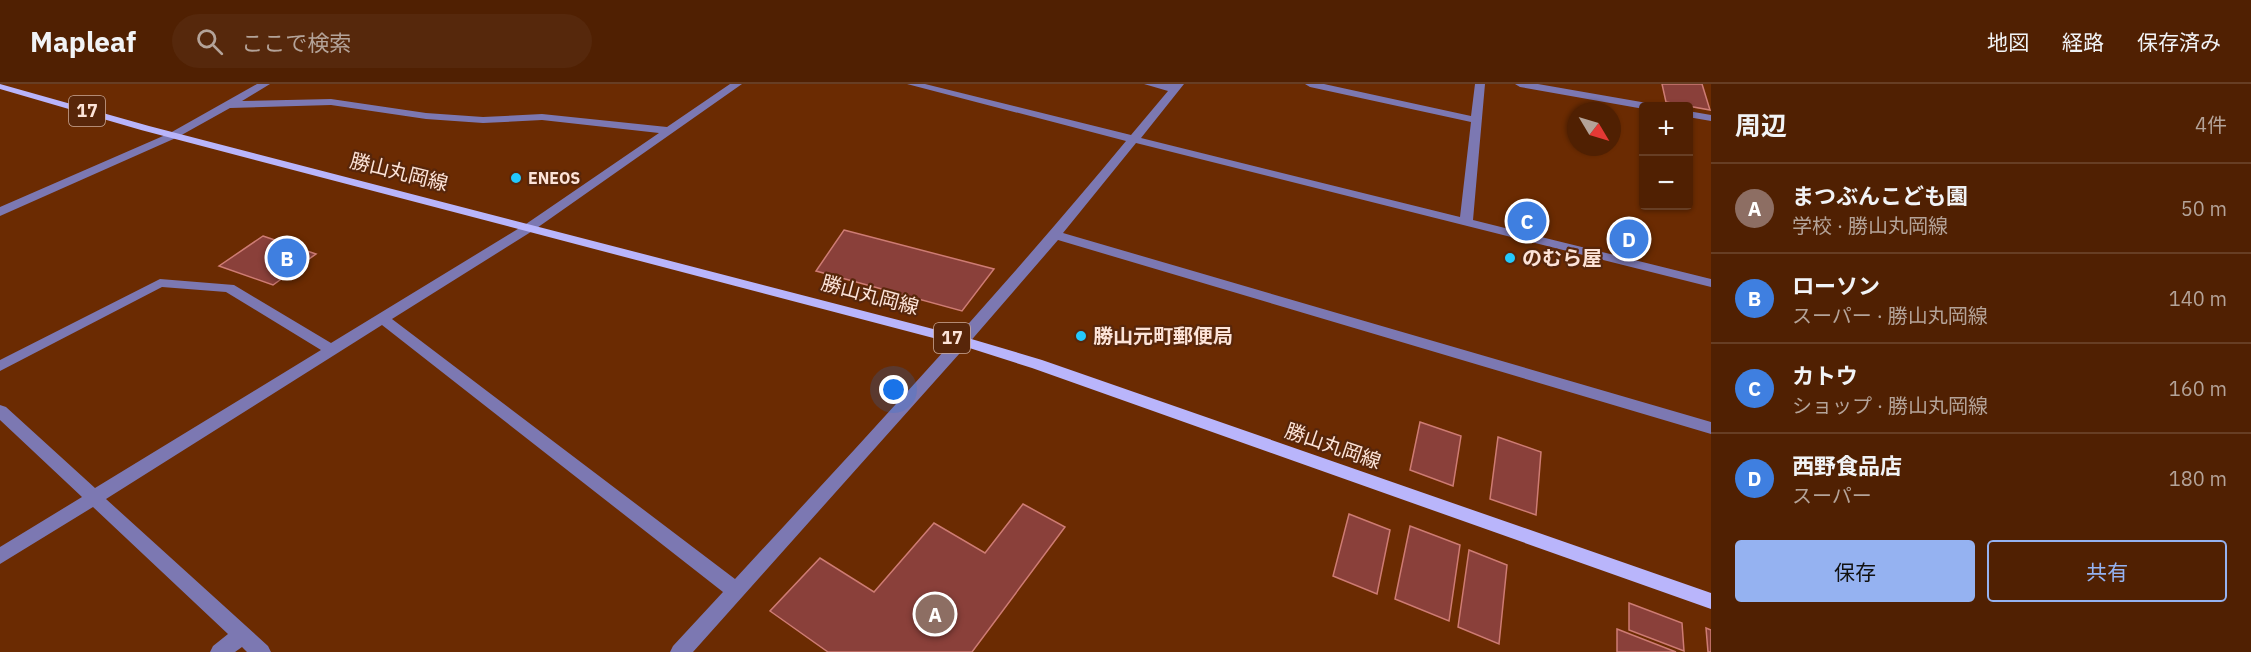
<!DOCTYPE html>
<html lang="ja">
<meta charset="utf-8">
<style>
:root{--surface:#502002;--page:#56280c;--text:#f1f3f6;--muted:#b4a399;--line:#673e24;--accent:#95b2f1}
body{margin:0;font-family:"IBM Plex Sans","Noto Sans JP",sans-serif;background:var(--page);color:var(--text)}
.controls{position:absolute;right:18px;top:18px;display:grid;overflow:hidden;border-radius:6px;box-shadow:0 2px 4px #0004}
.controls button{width:54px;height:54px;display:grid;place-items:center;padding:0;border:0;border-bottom:2px solid var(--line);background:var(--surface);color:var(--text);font:30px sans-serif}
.compass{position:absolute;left:1567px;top:18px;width:54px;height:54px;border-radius:50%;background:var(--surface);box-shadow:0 2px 4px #0004;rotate:128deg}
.you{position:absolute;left:894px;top:306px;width:21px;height:21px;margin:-15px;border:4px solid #fff;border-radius:50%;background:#1a73e8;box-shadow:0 0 0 9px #1a73e833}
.badge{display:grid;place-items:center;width:39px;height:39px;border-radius:50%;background:var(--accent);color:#fff;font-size:20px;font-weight:700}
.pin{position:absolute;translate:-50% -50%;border:3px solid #fff;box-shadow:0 2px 6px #0006}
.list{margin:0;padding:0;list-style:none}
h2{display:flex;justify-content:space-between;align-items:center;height:78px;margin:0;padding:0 24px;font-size:26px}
h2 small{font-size:20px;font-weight:400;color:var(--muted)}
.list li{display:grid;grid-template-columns:39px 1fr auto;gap:18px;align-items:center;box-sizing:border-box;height:90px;padding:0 24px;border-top:2px solid var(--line)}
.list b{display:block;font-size:22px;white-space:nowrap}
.list p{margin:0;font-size:20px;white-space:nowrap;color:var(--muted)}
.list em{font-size:20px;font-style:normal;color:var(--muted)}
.actions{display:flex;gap:12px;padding:18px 24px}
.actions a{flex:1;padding:14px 0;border:2px solid var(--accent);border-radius:6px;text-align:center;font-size:21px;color:var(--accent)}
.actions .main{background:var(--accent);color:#111}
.icon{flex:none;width:33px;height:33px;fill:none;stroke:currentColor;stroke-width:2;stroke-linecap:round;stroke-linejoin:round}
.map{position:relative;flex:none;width:1711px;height:568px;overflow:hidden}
header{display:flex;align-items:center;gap:36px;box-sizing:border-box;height:84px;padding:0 30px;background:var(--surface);border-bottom:2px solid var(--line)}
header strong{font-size:28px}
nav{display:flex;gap:33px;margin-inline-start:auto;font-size:21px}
.search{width:420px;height:54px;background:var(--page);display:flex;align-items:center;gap:15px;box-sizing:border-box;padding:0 21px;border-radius:33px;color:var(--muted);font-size:22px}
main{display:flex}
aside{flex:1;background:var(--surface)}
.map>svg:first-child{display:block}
.building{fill:#8a403a;stroke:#ce7c74;stroke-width:1.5}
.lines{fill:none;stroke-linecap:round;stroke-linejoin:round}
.minor{fill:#7c78b2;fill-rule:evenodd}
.major{fill:#b9b5fb;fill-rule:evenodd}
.poi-dot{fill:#23c9fe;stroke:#58260a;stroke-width:2}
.labels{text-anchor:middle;stroke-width:4.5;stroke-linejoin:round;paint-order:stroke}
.far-poi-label{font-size:16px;font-weight:bold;fill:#fce3d8;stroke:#58260a;text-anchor:start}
.shield{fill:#58260a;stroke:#cbaa9a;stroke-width:1.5}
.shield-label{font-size:18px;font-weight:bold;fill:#fce3d8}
.street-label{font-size:20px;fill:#fce3d8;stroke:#58260a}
.poi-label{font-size:20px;font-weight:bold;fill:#fce3d8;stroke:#58260a;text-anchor:start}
</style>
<header>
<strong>Mapleaf</strong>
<div class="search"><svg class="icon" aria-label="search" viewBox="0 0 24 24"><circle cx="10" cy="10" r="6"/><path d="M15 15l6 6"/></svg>ここで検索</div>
<nav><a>地図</a><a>経路</a><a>保存済み</a></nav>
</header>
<main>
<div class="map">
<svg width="1711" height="568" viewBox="0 0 1711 568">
<rect width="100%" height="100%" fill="#6b2b02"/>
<path class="building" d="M1662 0H1702L1710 26 1666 18Z
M844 146 994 185 962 227 816 187Z
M263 152 316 170 273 201 219 182Z
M1420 338 1461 352 1453 402 1410 386Z
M1498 353 1541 368 1536 431 1490 415Z
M1023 420 1065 443 972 568H828L770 527 820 474 874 508 934 439 985 469Z
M1349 430 1390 446 1377 510 1333 492Z
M1410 442 1460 461 1449 537 1395 515Z
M1469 466 1507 481 1499 560 1458 543Z
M1629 519 1682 539 1684 567 1629 546Z
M1706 544 1711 546V568H1708Z
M1617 545 1676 568H1617Z"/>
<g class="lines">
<path class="minor" d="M257 0H270L242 17 331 15 426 29 483 33 542 30 667 43 730 0H742L534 146 392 235 735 495C868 351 1001 208 1126 57L907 0H925L1131 51 1168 7 1144 0H1184L1141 54 1460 133 1471 38 1310 3 1305 0H1324L1471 32 1475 0H1485L1473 136 1711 195V203L1136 59 1063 149 1711 338V350L1058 156 968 260 693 568H670L673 562 723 508 382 241 106 415 268 562 271 568H247L242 563 235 568H210L213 562 228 550 93 423 0 480V463L82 413 0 336V321L6 323 95 404 321 266 226 208 162 203 0 287V276L160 195 234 201 331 259 526 140 659 49 542 36 483 39 426 35 331 21 230 24 178 53 0 132V123L170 49Z
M1515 0H1538L1647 19 1652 22H1644V25L1520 3Z
M1688 27 1711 31V37L1688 33Z"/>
<path class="major" d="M0 0 149 42 968 254 1042 276 1711 509V525L1032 284 960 261 141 46 0 5Z"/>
</g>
<g class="poi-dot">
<circle cx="516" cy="94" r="6"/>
<circle cx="1510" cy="174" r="6"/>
<circle cx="1081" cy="252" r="6"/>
</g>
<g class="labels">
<g class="far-poi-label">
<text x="528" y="100">ENEOS</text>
</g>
<g class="shield">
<rect x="69" y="12" width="36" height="30" rx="4.5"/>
<rect x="934" y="239" width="36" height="30" rx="4.5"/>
</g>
<g class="shield-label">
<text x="87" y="33">17</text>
<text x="952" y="260">17</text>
</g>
<g class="street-label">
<text transform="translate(399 88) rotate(14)" y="7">勝山丸岡線</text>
<text transform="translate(870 211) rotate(15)" y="7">勝山丸岡線</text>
<text transform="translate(1333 362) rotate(19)" y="7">勝山丸岡線</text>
</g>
<g class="poi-label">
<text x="1522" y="181">のむら屋</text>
<text x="1093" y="259">勝山元町郵便局</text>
</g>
</g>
</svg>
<div class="controls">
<button>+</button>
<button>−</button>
</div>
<svg class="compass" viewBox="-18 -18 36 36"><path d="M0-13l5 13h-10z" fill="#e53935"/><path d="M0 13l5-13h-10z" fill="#b4a399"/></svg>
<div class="you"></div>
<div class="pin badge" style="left:935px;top:530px;background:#8d6e63">A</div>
<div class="pin badge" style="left:287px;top:174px;background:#3f7fe0">B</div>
<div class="pin badge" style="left:1527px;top:137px;background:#3f7fe0">C</div>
<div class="pin badge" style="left:1629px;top:155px;background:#3f7fe0">D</div>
</div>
<aside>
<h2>周辺<small>4件</small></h2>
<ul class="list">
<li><span class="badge" style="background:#8d6e63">A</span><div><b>まつぶんこども園</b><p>学校 · 勝山丸岡線</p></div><em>50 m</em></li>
<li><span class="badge" style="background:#3f7fe0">B</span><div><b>ローソン</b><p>スーパー · 勝山丸岡線</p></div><em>140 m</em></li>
<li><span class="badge" style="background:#3f7fe0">C</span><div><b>カトウ</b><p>ショップ · 勝山丸岡線</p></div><em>160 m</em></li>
<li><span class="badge" style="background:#3f7fe0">D</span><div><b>西野食品店</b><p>スーパー</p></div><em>180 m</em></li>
</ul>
<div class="actions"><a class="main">保存</a><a>共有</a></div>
</aside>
</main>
